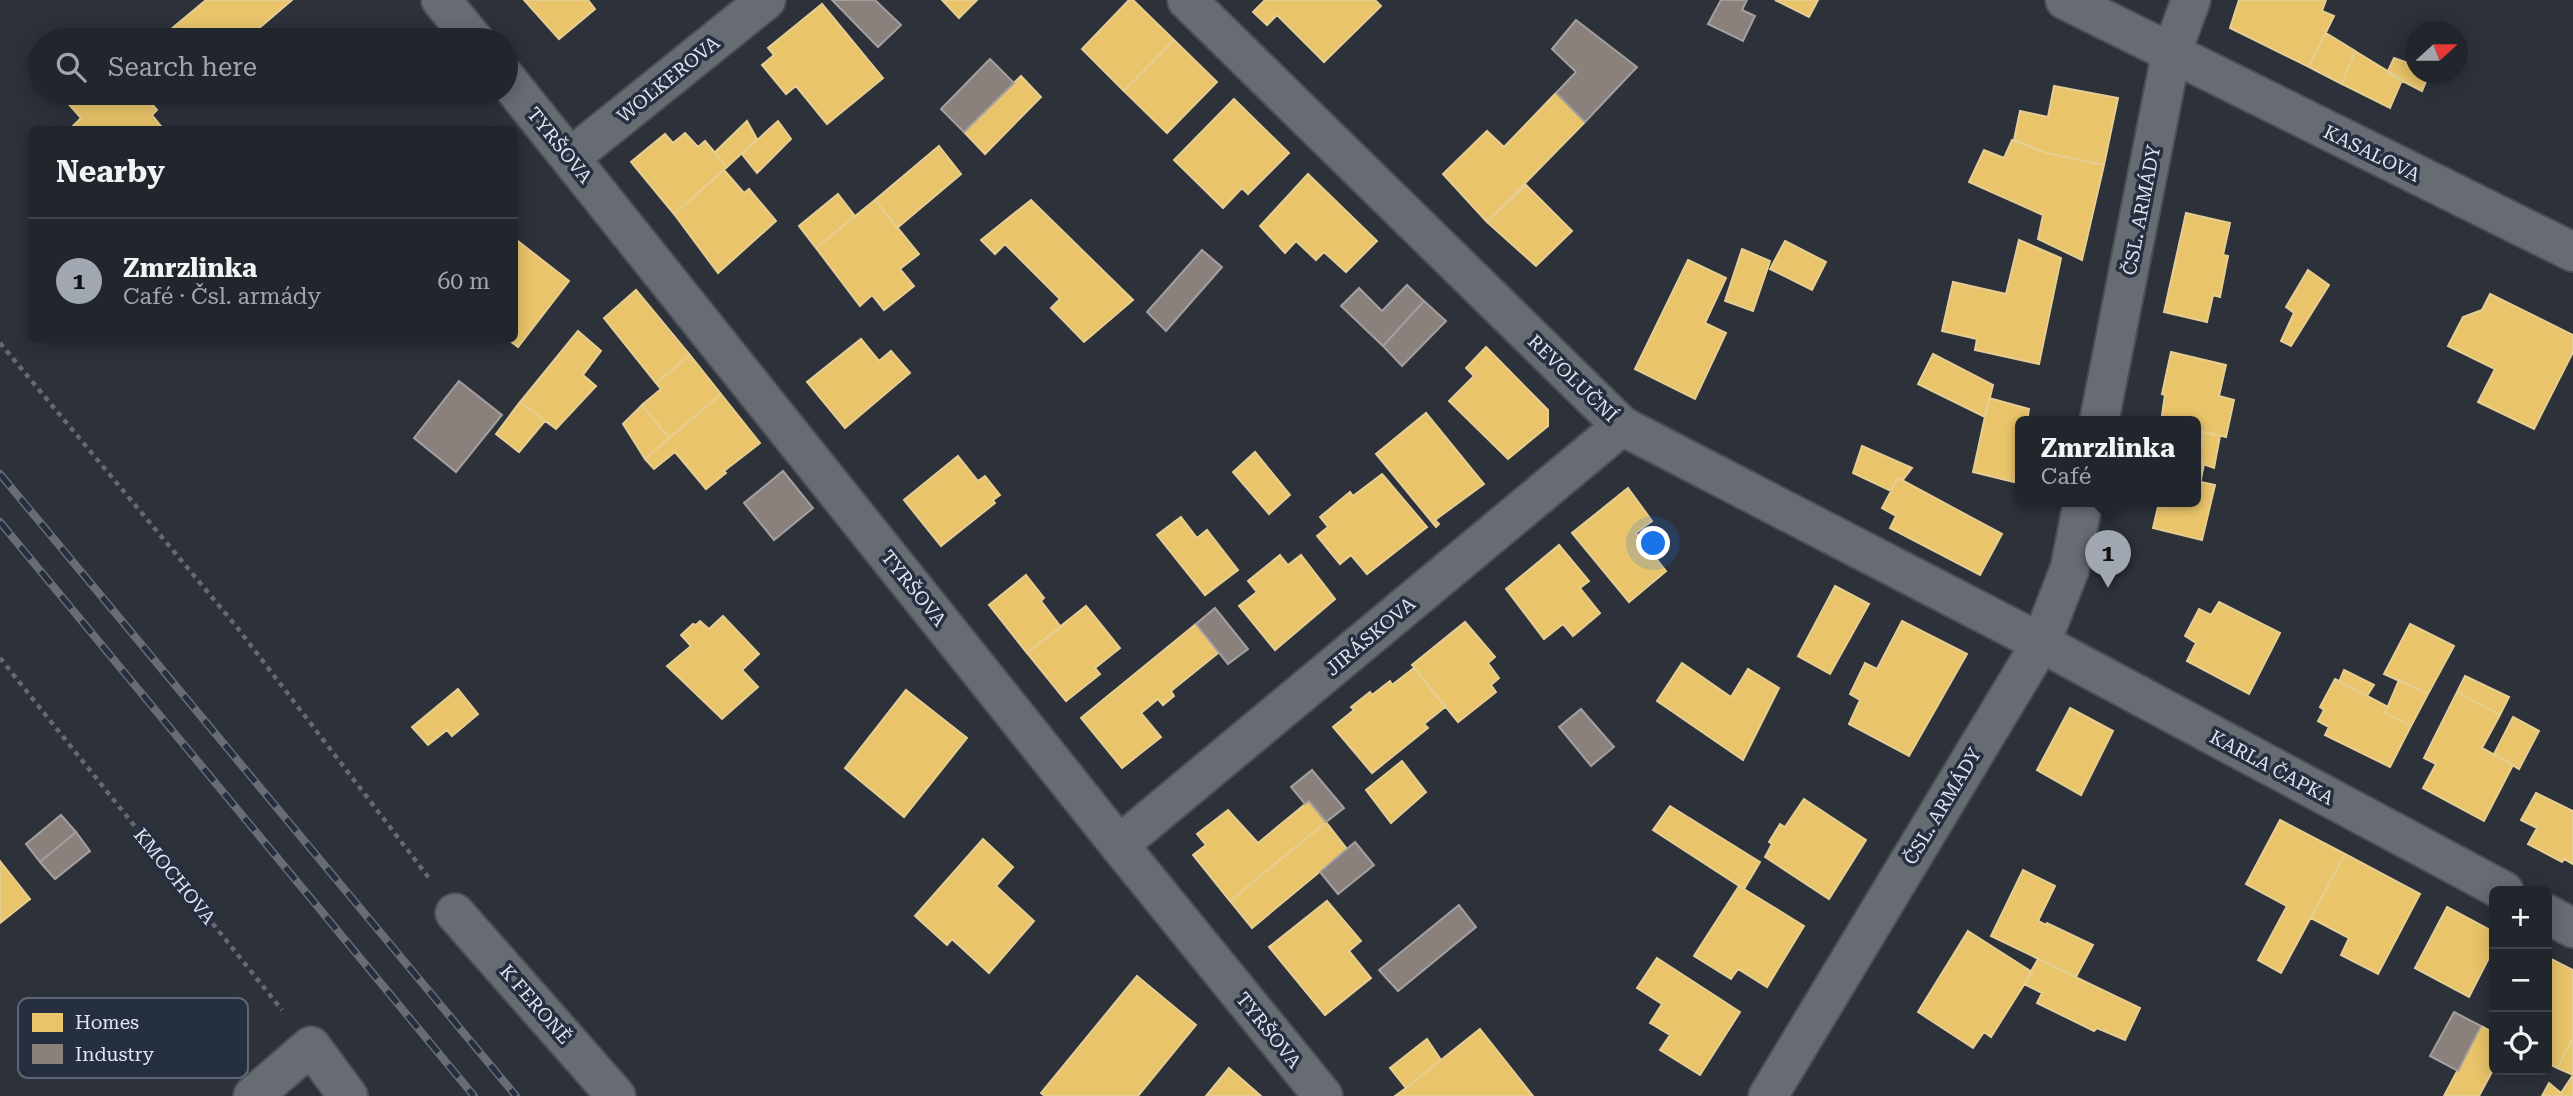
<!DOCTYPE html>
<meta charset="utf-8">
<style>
:root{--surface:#21252c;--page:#2d3138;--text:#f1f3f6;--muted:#a2a5a9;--line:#3e4248;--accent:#a0a7b0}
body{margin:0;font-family:"Roboto Serif",serif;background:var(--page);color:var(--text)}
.controls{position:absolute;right:21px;bottom:21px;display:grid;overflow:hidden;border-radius:10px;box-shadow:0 4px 18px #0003}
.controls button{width:63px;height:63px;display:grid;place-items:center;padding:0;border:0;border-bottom:2px solid var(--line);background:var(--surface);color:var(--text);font:35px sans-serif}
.compass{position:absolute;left:2405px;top:21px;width:63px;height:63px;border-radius:50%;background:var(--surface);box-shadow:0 4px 18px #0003;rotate:69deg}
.you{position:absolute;left:1654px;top:544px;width:24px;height:24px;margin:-18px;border:5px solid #fff;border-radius:50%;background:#1a73e8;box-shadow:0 0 0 10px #1a73e833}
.badge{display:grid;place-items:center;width:46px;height:46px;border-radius:50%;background:var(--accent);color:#111;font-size:23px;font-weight:700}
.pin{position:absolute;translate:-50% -58px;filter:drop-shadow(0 2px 4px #0008)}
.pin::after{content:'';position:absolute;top:37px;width:24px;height:21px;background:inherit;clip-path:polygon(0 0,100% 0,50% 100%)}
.popup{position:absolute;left:2015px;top:416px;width:186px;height:91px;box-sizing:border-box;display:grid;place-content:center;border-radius:10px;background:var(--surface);filter:drop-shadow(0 2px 5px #0005);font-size:23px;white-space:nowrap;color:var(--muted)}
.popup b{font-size:26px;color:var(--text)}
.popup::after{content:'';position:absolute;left:50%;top:100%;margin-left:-14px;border:14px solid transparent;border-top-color:var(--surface)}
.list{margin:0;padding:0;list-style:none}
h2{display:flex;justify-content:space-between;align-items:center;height:91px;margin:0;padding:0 28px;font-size:30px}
h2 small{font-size:23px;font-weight:400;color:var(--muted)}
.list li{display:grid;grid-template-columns:46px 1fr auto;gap:21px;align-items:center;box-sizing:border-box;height:126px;padding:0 28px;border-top:2px solid var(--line)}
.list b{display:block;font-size:26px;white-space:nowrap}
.list p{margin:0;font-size:23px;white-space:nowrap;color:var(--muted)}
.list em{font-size:23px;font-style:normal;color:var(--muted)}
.icon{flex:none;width:38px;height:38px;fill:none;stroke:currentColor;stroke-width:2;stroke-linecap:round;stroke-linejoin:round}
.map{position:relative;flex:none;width:2573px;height:1096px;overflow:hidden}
.search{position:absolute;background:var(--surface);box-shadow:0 4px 18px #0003;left:28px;top:28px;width:490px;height:77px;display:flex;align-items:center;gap:18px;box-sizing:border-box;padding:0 24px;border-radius:38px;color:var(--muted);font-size:26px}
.panel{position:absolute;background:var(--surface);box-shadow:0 4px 18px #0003;left:28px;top:126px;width:490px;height:217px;border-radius:10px}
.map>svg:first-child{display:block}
.homes{fill:#e9c46a;stroke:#e6ce92;stroke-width:2}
.industry{fill:#8a817c;stroke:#a49f9f;stroke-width:2}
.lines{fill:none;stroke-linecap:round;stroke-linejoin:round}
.minor-casing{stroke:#4a4f56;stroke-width:42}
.tertiary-casing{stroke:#4a4f56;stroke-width:42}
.path{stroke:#666970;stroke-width:4.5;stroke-dasharray:5 5;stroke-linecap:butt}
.minor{stroke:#676b72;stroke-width:38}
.tertiary{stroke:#676b72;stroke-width:38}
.rail-casing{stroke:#686c73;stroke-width:8}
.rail{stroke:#262f40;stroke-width:5;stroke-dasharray:16;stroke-linecap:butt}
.labels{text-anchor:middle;stroke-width:7;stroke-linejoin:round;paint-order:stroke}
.street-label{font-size:19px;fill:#dfe6f0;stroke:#262f40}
.key{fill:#262f40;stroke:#5e6675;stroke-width:2}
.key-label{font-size:19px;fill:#dfe6f0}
</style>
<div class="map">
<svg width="2573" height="1096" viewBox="0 0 2573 1096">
<rect width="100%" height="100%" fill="#2c313a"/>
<path class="homes" d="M206 0H292L245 40H158Z
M524 0H588L595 9 559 39Z
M942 0H977L959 18Z
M1129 0H1133L1174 40 1124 91 1082 49Z
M1265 0H1375L1381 6 1324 62 1277 15 1267 25 1253 12Z
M1775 0H1818L1809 17Z
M2239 0H2326L2322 11 2334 16 2309 67 2230 28Z
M822 4 883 78 827 124 796 86 786 94 762 65 774 55 768 48Z
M2326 33 2355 51 2342 84 2309 67Z
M1174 40 1217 82 1167 133 1124 91Z
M2355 51 2402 80 2390 108 2342 84Z
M2394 58 2416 66V74H2429L2422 91 2387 73Z
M1021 76 1041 97 985 154 964 132Z
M2054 86 2118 98 2104 165 2047 153 2014 140 2020 111 2048 117Z
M59 93H143L157 110 152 115 164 130H69L81 118Z
M1556 93 1585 122 1487 222 1443 174 1487 131 1504 147Z
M1234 99 1289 153 1248 194 1242 188 1223 208 1174 160Z
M747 121 757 139 727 167 714 153Z
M778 121 791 139 757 173 742 154Z
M685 133 698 147 705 141 727 167 674 214 631 162 665 134 673 143Z
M2012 140 2047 153 2104 165 2082 260 2038 239 2043 215 1969 182 1984 150 2004 158Z
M939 146 961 174 897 228 875 200Z
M724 170 744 193 749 189 776 221 718 273 674 214Z
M1308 174 1377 241 1346 272 1324 252 1316 260 1296 241 1285 253 1260 226Z
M1526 185 1572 231 1536 266 1487 222Z
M838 194 855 216 816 248 799 226Z
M875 200 919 254 900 269 914 286 884 310 872 295 860 306 816 248Z
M1031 200 1133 300 1084 342 1051 308 1060 299 1005 244 995 254 981 240Z
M2186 213 2230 223 2223 255 2228 256 2220 297 2213 295 2207 322 2164 312Z
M514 238 569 281 518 347 509 340H514Z
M2019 240 2061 258 2039 364 1975 350 1977 339 1942 331 1953 282 2006 294Z
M1785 241 1826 262 1812 290 1770 269Z
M1742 249 1770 261 1753 311 1725 301Z
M1688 260 1726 278 1705 323 1726 333 1695 399 1635 369Z
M2308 270 2329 285 2291 346 2281 341 2294 313 2286 307Z
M636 290 690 355 656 383 604 318Z
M2490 294 2573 335V352L2534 429 2478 402 2495 369 2448 346 2463 317 2482 310Z
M578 331 601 351 583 375 596 386 556 429 520 402Z
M861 339 879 361 891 351 910 373 845 428 807 382Z
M1486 347 1548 410V426L1508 459 1449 401 1474 376 1466 368Z
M2171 352 2226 365 2219 396 2234 400 2226 437 2196 430V422H2161L2165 395 2162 394Z
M1933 354 1993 385 1985 417 1918 384Z
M690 355 721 394 669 438 642 405 661 389 656 383Z
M721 394 760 443 724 471 726 473 706 489 675 452 654 469 645 459Z
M1989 398 2029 409 2027 422H2021V451L2014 482 1973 472Z
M520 402 545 421 519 452 496 434Z
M642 405 669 438 645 459 623 424Z
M1426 413 1484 484 1435 520 1439 524 1436 527 1376 454Z
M2196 430 2204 432 2198 462 2204 464 2196 504 2189 502H2196Z
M2204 432 2220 436 2214 468 2198 462Z
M1862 446 1912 468 1902 481 1898 478 1891 491 1853 473Z
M1255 452 1290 495 1269 514 1233 472Z
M958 456 978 481 985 476 1000 495 993 500 995 503 941 546 904 500Z
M1382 474 1427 527 1367 574 1351 555 1340 564 1317 536 1328 527 1320 517 1350 492 1353 496Z
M1898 478 2002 534 1980 575 1890 528 1896 516 1882 508Z
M2201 482 2215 485 2202 540 2153 528 2158 507 2166 508 2168 502 2196 504Z
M1628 488 1652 521 1636 533 1666 571 1629 602 1572 533Z
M1181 517 1197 538 1207 530 1238 570 1205 595 1157 535Z
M1559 545 1589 581 1580 588 1600 613 1573 636 1563 624 1544 639 1506 589Z
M1280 555 1288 565 1301 555 1335 599 1275 650 1239 606 1257 592 1248 581Z
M1026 575 1044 598 1041 601 1061 627 1027 653 989 605Z
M1835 586 1869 604 1830 674 1798 656Z
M2219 602 2280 633 2249 694 2187 661 2196 643 2185 636 2199 609 2211 615Z
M1086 606 1120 648 1095 668 1100 674 1066 701 1027 653Z
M723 616 759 654 742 670 758 687 722 719 667 666 691 646 681 635 693 624 696 625 700 621 709 629Z
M1902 621 1967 654 1909 756 1849 724 1860 700 1850 694 1865 663 1877 669Z
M1465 622 1495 657 1488 663 1499 678 1491 685 1496 692 1458 722 1412 665Z
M1196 624 1218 653 1171 691 1174 696 1163 705 1158 699 1141 713 1161 737 1122 768 1081 718Z
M2410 624 2454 646 2428 694 2384 674Z
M1682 663 1731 697 1748 669 1779 688 1743 760 1657 701Z
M1414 668 1445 707 1424 724 1428 728 1372 773 1333 727 1354 710 1351 707 1370 692 1372 695 1390 681 1392 685Z
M2344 670 2374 685 2367 696 2339 682Z
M2465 676 2509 697 2500 715 2457 692Z
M2335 679 2388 707 2385 713 2411 726 2390 767 2325 735 2329 727 2318 721 2324 710 2320 707Z
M2399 680 2428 694 2411 726 2385 713Z
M458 689 478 714 452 736 447 730 428 745 412 727Z
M906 690 967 738 904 817 845 768Z
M2457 692 2500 715 2482 748 2513 765 2484 821 2423 788 2436 764 2424 758Z
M2070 708 2113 731 2081 795 2037 770Z
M2513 717 2539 731 2519 769 2494 754Z
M1402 761 1426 792 1391 823 1366 790Z
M2536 793 2573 811V864L2564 859 2562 862 2528 844 2537 828 2521 820Z
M1804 799 1866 840 1829 899 1765 857 1772 844 1769 842 1780 824 1785 827Z
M1309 801 1326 822 1230 901 1193 855 1206 845 1197 834 1228 810 1258 843Z
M1670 806 1760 862 1744 889 1653 830Z
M2280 820 2345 854 2281 973 2258 960 2287 906 2246 884Z
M1326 822 1347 849 1252 928 1230 901Z
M983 839 1013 867 996 886 1034 921 989 973 952 939 947 945 915 916Z
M2345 854 2420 894 2378 974 2341 955 2349 938 2311 918Z
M0 861 30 899 0 923Z
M2023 870 2055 886 2038 921 2046 925 2047 923 2093 945 2076 977 1991 936Z
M1739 886 1804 926 1767 987 1738 969 1731 979 1694 956Z
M1327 901 1361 941 1349 951 1371 978 1325 1015 1269 947Z
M2447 907 2494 932V948L2469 997 2415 968Z
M1968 931 2032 972 1991 1037 1984 1032 1973 1048 1918 1012Z
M2547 957 2573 970V1038L2557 1068 2547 1063Z
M1657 958 1740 1012 1700 1075 1660 1050 1670 1035 1650 1023 1662 1004 1637 988Z
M2038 959 2140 1008 2125 1040 2097 1028 2094 1031 2037 1003 2042 993 2024 984Z
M1137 976 1196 1025 1138 1096H1045L1041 1093Z
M2481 1026 2494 1033V1068L2479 1096H2444Z
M1480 1029 1533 1096H1395L1406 1088Z
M2573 1038V1075L2557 1068Z
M1427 1039 1441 1060 1406 1088 1390 1068Z
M1229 1068 1261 1096H1206Z
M2573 1075V1096H2542L2549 1083 2561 1093Z"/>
<path class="industry" d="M832 0H875L901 25 878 47Z
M1721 0H1747L1742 10 1755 16 1743 41 1708 24Z
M1576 20 1637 67 1585 122 1556 93 1576 72 1552 49Z
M990 59 1014 83 964 132 941 109Z
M1202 250 1222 267 1166 331 1147 312Z
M1407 285 1424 301 1383 346 1341 306 1359 288 1382 311Z
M1424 301 1446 321 1402 366 1383 346Z
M459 381 502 415 456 472 414 438Z
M783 471 813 508 774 540 744 503Z
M1215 608 1248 649 1228 664 1196 624Z
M1581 709 1614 747 1591 766 1559 727Z
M1312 770 1344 808 1326 822 1309 801 1305 804 1291 787Z
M61 815 76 832 40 862 26 844Z
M76 832 90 851 55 879 40 862Z
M1355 842 1374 865 1338 894 1320 872Z
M1459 905 1476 927 1398 991 1379 970Z
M2454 1012 2481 1026 2458 1071 2430 1056Z"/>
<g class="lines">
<defs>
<path id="minor" d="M441 0 474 40
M1187 0 1622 426 2041 643 2504 891
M2065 0 2573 252
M506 78 1119 845 1323 1096
M571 157 766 0
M1119 845 1622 426
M455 913 616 1096
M2547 914 2573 928
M253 1096 311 1046 348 1096"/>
<path id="tertiary" d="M2099 422 2171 54 2191 0
M1768 1096 2041 643 2070 568 2083 502"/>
</defs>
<use href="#minor" class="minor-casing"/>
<use href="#tertiary" class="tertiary-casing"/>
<path class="path" d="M0 343 236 626 429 878
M0 658 282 1010"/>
<use href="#minor" class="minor"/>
<use href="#tertiary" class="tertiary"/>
<defs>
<path id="rail" d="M0 474 516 1096
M0 522 474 1096"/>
</defs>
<use href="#rail" class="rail-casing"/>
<use href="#rail" class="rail"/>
</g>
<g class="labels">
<g class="street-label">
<text transform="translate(668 79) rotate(-39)" y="7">WOLKEROVA</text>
<text transform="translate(560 145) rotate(51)" y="7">TYRŠOVA</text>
<text transform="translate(2372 153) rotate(26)" y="7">KASALOVA</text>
<text transform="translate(2141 210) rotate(-79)" y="7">ČSL. ARMÁDY</text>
<text transform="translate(1573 378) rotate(44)" y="7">REVOLUČNÍ</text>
<text transform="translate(914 588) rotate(51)" y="7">TYRŠOVA</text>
<text transform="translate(1370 636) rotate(-40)" y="7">JIRÁSKOVA</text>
<text transform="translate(2272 767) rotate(28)" y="7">KARLA ČAPKA</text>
<text transform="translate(1942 806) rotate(-59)" y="7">ČSL. ARMÁDY</text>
<text transform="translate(175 876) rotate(51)" y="7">KMOCHOVA</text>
<text transform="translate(536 1004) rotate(49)" y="7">K FERONĚ</text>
<text transform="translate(1269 1030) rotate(51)" y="7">TYRŠOVA</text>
</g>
</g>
<rect x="18" y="998" width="230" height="80" rx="10" class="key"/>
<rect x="32" y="1013" width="31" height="19" fill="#e9c46a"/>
<rect x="32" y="1044" width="31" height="20" fill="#8a817c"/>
<g class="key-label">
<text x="75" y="1029">Homes</text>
<text x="75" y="1061">Industry</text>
</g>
</svg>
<div class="controls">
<button>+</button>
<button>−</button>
<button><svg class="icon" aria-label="locate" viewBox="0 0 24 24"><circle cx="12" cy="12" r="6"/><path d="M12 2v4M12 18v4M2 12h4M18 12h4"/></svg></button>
</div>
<svg class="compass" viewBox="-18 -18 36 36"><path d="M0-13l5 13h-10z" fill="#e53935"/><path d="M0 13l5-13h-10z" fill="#a2a5a9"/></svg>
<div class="you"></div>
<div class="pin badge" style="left:2108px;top:588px">1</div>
<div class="popup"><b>Zmrzlinka</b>Café</div>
<div class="search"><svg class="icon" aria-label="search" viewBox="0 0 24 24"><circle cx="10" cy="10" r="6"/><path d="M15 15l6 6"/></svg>Search here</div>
<section class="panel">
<h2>Nearby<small></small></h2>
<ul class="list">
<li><span class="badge">1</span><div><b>Zmrzlinka</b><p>Café · Čsl. armády</p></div><em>60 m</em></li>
</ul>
</section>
</div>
